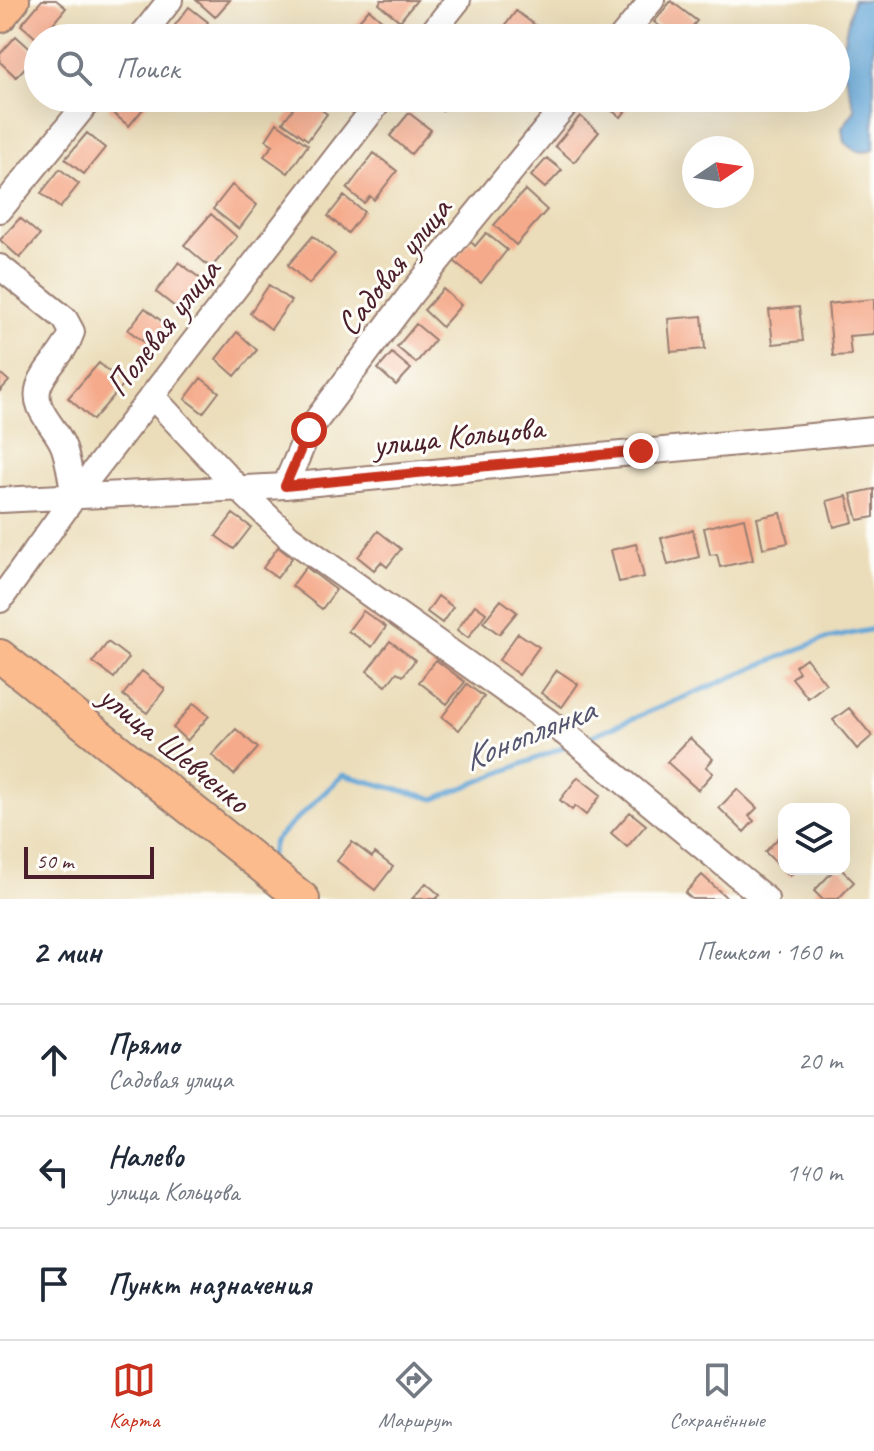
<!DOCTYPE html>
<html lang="ru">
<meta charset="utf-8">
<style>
:root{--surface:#fff;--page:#f6f6f7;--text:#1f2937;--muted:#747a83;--line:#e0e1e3;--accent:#c8321e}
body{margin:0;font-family:Caveat,sans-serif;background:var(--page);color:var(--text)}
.controls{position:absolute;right:24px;bottom:24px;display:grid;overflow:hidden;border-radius:16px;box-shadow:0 8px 32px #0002}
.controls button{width:72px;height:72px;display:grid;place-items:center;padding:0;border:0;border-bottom:2px solid var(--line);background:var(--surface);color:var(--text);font:40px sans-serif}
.compass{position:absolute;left:682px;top:136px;width:72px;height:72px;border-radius:50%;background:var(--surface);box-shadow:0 8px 32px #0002;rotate:77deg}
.scale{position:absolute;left:24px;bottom:20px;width:130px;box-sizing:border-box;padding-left:8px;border:4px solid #4a1f2b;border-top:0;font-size:22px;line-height:28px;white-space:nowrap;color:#4a1f2b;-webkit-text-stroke:6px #fdfcf7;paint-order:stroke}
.stop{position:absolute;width:24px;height:24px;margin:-18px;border:6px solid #c8321e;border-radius:50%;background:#fff}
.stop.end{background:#c8321e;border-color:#fff;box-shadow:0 2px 8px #0008}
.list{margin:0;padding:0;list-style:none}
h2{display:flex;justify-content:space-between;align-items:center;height:104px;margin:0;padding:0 32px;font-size:34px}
h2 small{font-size:26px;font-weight:400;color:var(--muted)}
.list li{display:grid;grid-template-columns:52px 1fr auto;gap:24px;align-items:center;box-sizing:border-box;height:112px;padding:0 32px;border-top:2px solid var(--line)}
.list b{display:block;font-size:30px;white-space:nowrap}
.list p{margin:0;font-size:26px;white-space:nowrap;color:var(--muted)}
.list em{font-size:26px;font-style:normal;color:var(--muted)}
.icon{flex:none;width:44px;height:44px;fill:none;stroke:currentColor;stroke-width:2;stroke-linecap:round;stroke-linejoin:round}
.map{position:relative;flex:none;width:874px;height:899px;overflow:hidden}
.search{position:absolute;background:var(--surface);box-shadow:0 8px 32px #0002;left:24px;right:24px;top:24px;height:88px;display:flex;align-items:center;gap:20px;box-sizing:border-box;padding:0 28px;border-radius:44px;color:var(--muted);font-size:30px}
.sheet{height:440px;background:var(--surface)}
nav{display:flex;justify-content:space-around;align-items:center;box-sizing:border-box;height:112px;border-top:2px solid var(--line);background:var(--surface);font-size:22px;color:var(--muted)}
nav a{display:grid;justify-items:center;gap:4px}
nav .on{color:var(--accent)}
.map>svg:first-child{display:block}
.water{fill:#62a5d7;stroke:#566281;stroke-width:2}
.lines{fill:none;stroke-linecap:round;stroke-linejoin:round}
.stream{stroke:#62a5d7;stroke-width:5}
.building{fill:#f5aa8b}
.minor-casing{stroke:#9a7e72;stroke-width:28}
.major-casing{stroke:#9a7e72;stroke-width:36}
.minor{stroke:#fff;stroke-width:24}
.major{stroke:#fbbb8d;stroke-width:32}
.route{stroke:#c8321e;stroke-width:10}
.labels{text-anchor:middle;stroke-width:6;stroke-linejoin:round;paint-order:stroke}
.street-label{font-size:34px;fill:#4a1f2b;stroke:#fdfcf7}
.water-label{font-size:36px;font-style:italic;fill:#545570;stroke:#fdfcf7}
</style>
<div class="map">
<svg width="874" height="899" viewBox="0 0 874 899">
<rect width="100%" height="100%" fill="#fdfcf7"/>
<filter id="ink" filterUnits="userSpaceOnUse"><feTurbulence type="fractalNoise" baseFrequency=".0125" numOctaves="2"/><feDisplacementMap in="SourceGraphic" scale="16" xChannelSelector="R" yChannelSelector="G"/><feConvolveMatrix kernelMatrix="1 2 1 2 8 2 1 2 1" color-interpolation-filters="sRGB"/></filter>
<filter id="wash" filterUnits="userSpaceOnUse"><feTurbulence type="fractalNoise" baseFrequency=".006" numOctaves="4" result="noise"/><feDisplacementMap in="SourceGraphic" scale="32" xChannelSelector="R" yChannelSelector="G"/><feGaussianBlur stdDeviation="1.8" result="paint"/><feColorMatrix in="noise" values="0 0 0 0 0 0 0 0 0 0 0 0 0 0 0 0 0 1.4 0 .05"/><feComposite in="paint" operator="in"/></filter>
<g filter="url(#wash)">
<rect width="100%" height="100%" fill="#ebddb9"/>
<path class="water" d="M853 0H874V150C861 154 854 151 844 142L842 128 855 110 840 57Z"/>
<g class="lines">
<path class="stream" d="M584 739 821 640 874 629
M270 858 274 841 343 775 435 799 567 746
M260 899 264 884"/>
</g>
<g id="blocks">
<path class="building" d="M42 0H56L66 8 41 38H36L21 25Z
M196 0H230L215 17Z
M381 0H417L400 21 379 4Z
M671 1 697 21 683 38H665L661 35 665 30 654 22Z
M189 7 208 22 196 38H176L169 33Z
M369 9 393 30 386 38H349L346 35Z
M516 11 543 31 537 38H496Z
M16 36 37 55 16 77 0 62V54Z
M117 98H140L147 104 129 126 108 109Z
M301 98H306L327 114 308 140 283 122Z
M425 98H452L442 111Z
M600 98H635L621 117 598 101Z
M409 113 431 130 411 154 390 136Z
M580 116 599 132 574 162 555 146Z
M277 123 308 145 288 173 264 156 273 145 266 140Z
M87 133 105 148 84 174 65 159Z
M374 153 397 171 374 200 370 196 364 203 347 189Z
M547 158 562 170 545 188 531 176Z
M60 169 79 184 60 208 41 193Z
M232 185 257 205 239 229 213 209Z
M525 190 547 210 516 245 494 225Z
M344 196 364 212 348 233 328 216Z
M211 214 237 237 211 268 184 245Z
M20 218 40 235 20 258 0 240Z
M486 233 507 250 481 283 454 261 470 241 475 246Z
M313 236 335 254 309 284 288 265Z
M179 262 202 280 179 310 156 292Z
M269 285 291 301 271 329 250 313Z
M443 289 461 305 442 327 424 310Z
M874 299V334L849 336 851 355 833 356 828 304Z
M799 307 803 341 773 344 769 310Z
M145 308 169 327 152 348 128 330Z
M702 316 705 349 671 352 668 319Z
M416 324 435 340 416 363 397 347Z
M237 332 257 350 235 376 216 359Z
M392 353 411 369 396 385 378 369Z
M99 363 124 384 93 420 68 398Z
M0 373 9 381 0 391Z
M201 378 219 392 203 413 185 399Z
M874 489V517L858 520 851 494Z
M847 496 853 522 834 527 827 501Z
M781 513 788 543 763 548 757 518Z
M233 514 251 527 234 549 216 536Z
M744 518 753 560 720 567 717 554 710 555 704 528Z
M693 530 699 557 668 565 661 538Z
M378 531 401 549 387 567 381 562 374 570 358 557Z
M636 544 644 577 619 582 611 550Z
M278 547 292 558 277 578 263 568Z
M306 567 336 590 322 609 292 586Z
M438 596 453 607 442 623 427 612Z
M501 600 517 612 499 634 483 622Z
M475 605 486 613 468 638 457 630Z
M363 611 386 627 372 647 348 631Z
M518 633 539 647 519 675 499 660Z
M390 641 415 660 403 676 397 672 386 686 367 671Z
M108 642 129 658 114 678 93 662Z
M806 658 826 684 808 698 792 678 799 672 795 666Z
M436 660 465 682 447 704 419 682Z
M557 670 578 684 562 707 541 693Z
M142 671 165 689 147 713 123 695Z
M467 684 484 697 459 730 442 717Z
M194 703 209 716 187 741 173 728Z
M849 708 872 736 857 749 833 720Z
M236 729 258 748 234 775 212 755Z
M690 738 713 759 706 767 713 773 698 790 667 762Z
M578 777 601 795 586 815 575 806 572 810 560 800Z
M737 789 757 808 749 816 754 821 744 832 719 808Z
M630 812 646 825 627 847 611 833Z
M784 832V869H796L790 876 765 852Z
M352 842 372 857 375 853 393 867 375 890 337 861Z
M835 869H841L854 882 838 899H822L814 891Z
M702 875 728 899H692L685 893Z
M426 883 440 895 436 899H412Z"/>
</g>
</g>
<g filter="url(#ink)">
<use href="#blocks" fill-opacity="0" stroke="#9a7e72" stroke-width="2"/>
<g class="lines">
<defs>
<path id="minor" d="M140 38 170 0
M428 38 458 0
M621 38 652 0
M0 210 91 98
M0 267 65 319 72 332C65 354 45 367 39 386 31 410 57 427 64 448 69 463 71 481 74 497
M152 396 239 489 289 537 566 734 766 899
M285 486 309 430 411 294 571 98
M0 500 285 486 874 430
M0 600 74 497 382 98"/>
<path id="major" d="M0 16 13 0
M0 656 303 899"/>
</defs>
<use href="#minor" class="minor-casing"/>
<use href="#major" class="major-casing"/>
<use href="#minor" class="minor"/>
<use href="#major" class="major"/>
</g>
</g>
<g class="lines" filter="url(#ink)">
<path class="route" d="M309 430 285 486 641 451"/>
</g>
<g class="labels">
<g class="street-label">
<text transform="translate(393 266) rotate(-52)" y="12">Садовая улица</text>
<text transform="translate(162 327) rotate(-52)" y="12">Полевая улица</text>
<text transform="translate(458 435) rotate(-6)" y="12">улица Кольцова</text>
<text transform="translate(175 748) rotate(39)" y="12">улица Шевченко</text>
</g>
<g class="water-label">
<text transform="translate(528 733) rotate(-22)" y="13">Коноплянка</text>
</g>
</g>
</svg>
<div class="controls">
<button><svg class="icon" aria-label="layers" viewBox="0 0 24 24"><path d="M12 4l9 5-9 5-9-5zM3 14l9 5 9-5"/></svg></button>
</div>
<svg class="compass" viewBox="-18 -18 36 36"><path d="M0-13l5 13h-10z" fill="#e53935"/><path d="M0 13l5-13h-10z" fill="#747a83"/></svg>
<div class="scale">50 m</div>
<div class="stop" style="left:309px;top:430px"></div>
<div class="stop end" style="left:641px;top:451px"></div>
<div class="search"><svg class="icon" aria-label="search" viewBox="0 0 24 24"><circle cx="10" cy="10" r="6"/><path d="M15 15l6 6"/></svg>Поиск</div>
</div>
<section class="sheet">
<h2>2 мин<small>Пешком · 160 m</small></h2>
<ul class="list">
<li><svg class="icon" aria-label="ahead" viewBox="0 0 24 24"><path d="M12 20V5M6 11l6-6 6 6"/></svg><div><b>Прямо</b><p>Садовая улица</p></div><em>20 m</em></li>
<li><svg class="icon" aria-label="left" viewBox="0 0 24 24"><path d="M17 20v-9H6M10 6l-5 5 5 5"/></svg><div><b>Налево</b><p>улица Кольцова</p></div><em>140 m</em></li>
<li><svg class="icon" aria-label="arrive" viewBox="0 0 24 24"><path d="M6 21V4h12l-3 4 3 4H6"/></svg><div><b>Пункт назначения</b></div></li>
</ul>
</section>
<nav>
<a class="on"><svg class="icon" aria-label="map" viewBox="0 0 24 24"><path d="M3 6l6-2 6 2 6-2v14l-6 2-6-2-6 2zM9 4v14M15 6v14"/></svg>Карта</a>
<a><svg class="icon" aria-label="directions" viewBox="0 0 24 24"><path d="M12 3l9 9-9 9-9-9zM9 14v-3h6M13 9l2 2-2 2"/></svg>Маршрут</a>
<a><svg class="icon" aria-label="saved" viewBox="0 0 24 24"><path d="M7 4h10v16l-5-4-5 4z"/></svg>Сохранённые</a>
</nav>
